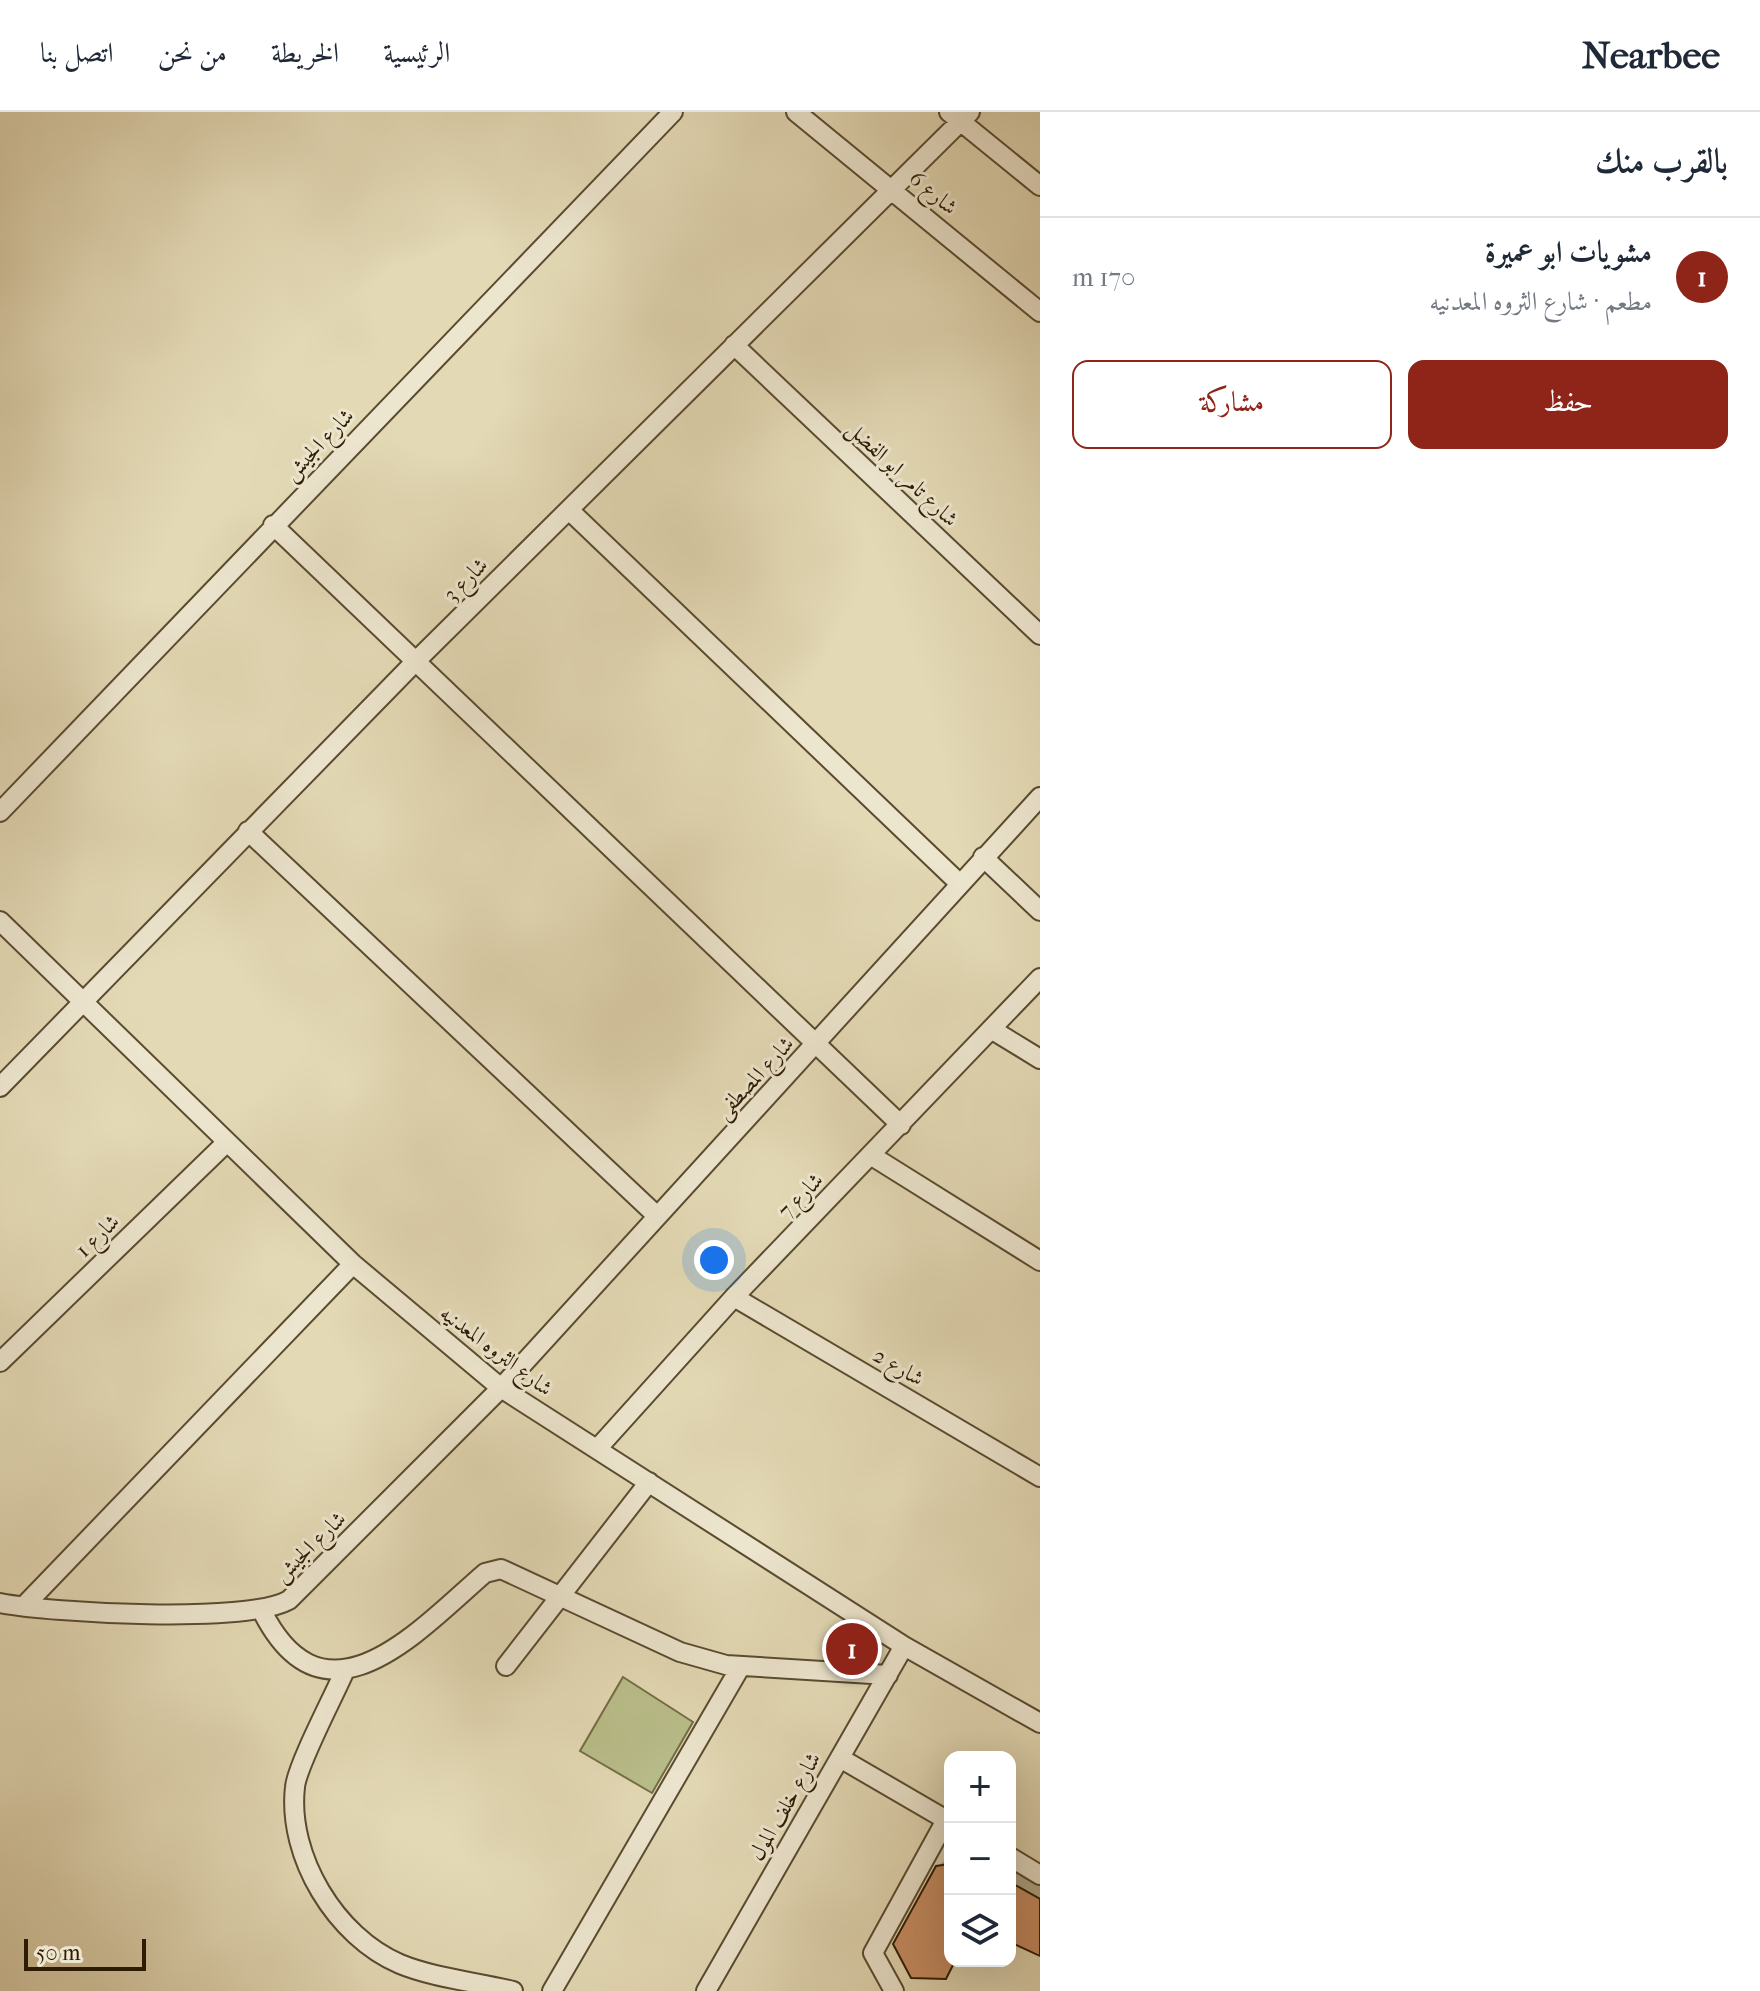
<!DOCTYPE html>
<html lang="ar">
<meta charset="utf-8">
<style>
:root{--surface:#fff;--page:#f2f2f3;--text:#1f2937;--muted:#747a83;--line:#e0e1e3;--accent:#8f2418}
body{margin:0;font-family:"IM FELL French Canon",Amiri,serif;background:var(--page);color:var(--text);direction:rtl}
.controls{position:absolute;right:24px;bottom:24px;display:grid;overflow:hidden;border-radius:16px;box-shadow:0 8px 32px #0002}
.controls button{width:72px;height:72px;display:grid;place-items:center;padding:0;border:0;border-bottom:2px solid var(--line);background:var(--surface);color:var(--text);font:40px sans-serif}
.scale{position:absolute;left:24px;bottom:20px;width:122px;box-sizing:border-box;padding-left:8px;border:4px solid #2d1c03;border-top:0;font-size:22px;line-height:28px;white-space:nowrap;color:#2d1c03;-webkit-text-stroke:6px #ede6cf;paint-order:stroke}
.you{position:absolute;left:714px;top:1148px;width:28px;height:28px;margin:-20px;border:6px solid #fff;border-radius:50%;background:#1a73e8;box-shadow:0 0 0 12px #1a73e833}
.badge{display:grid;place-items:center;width:52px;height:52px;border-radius:50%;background:var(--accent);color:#fff;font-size:26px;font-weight:700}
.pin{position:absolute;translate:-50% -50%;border:4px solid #fff;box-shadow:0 2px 8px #0006}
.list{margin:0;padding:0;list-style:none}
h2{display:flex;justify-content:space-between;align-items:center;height:104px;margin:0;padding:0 32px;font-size:34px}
h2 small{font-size:26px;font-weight:400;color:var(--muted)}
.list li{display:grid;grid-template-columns:52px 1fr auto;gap:24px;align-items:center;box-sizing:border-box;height:120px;padding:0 32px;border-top:2px solid var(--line)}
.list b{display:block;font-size:30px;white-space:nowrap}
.list p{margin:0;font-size:26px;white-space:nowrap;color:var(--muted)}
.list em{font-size:26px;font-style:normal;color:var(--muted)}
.actions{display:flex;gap:16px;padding:24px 32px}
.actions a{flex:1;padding:18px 0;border:2px solid var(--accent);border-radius:16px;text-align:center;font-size:28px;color:var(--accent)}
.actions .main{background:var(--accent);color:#fff}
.icon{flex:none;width:44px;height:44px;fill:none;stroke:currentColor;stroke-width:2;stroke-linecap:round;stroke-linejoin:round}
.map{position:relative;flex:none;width:1040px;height:1879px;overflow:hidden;direction:ltr}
header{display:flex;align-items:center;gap:48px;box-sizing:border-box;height:112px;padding:0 40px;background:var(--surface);border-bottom:2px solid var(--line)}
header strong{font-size:38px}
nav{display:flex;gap:44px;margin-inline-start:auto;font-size:28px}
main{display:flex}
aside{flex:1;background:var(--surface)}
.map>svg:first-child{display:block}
.green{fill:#b9be8a;stroke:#736d46;stroke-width:2}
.shadow{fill:#0003}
.building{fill:#ca8f65;stroke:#2d1c03;stroke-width:2}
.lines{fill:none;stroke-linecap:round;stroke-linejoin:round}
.minor-casing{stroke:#5a4b30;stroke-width:22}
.minor{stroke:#ede6cf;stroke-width:18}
.labels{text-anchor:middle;stroke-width:6;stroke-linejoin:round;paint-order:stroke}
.street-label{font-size:22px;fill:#2d1c03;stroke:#ede6cf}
</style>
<header>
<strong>Nearbee</strong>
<nav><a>الرئيسية</a><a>الخريطة</a><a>من نحن</a><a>اتصل بنا</a></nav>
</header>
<main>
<aside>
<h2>بالقرب منك<small></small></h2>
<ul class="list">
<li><span class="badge">1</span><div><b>مشويات ابو عميرة</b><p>مطعم · شارع الثروه المعدنيه</p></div><em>170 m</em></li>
</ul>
<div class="actions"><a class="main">حفظ</a><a>مشاركة</a></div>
</aside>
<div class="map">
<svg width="1040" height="1879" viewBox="0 0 1040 1879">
<rect width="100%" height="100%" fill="#e3d9b5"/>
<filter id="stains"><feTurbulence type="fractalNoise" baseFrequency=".0025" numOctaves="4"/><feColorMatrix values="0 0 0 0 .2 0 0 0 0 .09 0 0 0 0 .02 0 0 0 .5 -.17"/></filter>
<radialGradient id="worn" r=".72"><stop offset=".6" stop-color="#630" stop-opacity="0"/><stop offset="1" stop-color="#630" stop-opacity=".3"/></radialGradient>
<path class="green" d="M623 1565 693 1610 652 1681 580 1639Z"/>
<path class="shadow" d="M950 1744V1849H958L945 1865 937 1755Z
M1010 1754 1040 1771V1842L1010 1827Z"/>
<path class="building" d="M950 1752V1849H955L946 1867 911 1866 893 1832 936 1754Z
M1010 1770 1040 1787V1844L1010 1830Z"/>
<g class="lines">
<defs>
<path id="minor" d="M796 0 1040 200
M949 0 1040 74
M734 233 1040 523
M569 398 959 771
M273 413 901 1013
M0 700 673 0
M248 719 656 1103
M983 745 1040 799
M0 809 353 1152 501 1276 904 1534 1040 1611
M991 917 1040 947
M0 975 414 551 970 0
M872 1044 1040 1149
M734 1185 1040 1365
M0 1250 227 1030
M597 1337 734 1185 1040 866
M0 1491C53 1501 246 1512 289 1488L501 1276 1040 685
M24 1494 353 1152
M262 1499C325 1625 420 1517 485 1461L501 1457 680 1540 726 1553 888 1563
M506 1554 649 1370
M345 1558C335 1582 297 1653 295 1675 287 1744 336 1825 400 1852 434 1866 477 1870 513 1879
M840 1646 950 1710
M1010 1745 1040 1763
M552 1879 741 1554
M706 1879 904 1534
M894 1879 873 1841 946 1708"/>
</defs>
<use href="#minor" class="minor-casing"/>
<use href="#minor" class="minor"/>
</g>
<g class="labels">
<g class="street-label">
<text transform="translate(934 80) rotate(40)" y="8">شارع 6</text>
<text transform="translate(318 332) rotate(-46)" y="8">شارع الجيش</text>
<text transform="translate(903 361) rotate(43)" y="8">شارع تامر ابو الفضل</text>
<text transform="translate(465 467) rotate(-45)" y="8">شارع 3</text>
<text transform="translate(754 965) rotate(-47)" y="8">شارع المصطفى</text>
<text transform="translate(800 1083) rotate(-46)" y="8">شارع 7</text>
<text transform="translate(97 1123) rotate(-44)" y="8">شارع 1</text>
<text transform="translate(497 1238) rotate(37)" y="8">شارع الثروه المعدنيه</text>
<text transform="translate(899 1254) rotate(30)" y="8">شارع 2</text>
<text transform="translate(309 1434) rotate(-44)" y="8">شارع الجيش</text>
<text transform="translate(784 1694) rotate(-60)" y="8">شارع خلف المول</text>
</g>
</g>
<rect width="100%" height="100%" filter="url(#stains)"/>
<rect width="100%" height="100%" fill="url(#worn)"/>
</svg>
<div class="controls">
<button>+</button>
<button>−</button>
<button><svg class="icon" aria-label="layers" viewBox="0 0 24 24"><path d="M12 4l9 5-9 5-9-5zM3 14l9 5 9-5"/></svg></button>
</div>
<div class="scale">50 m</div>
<div class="you"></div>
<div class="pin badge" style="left:852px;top:1537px">1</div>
</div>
</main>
